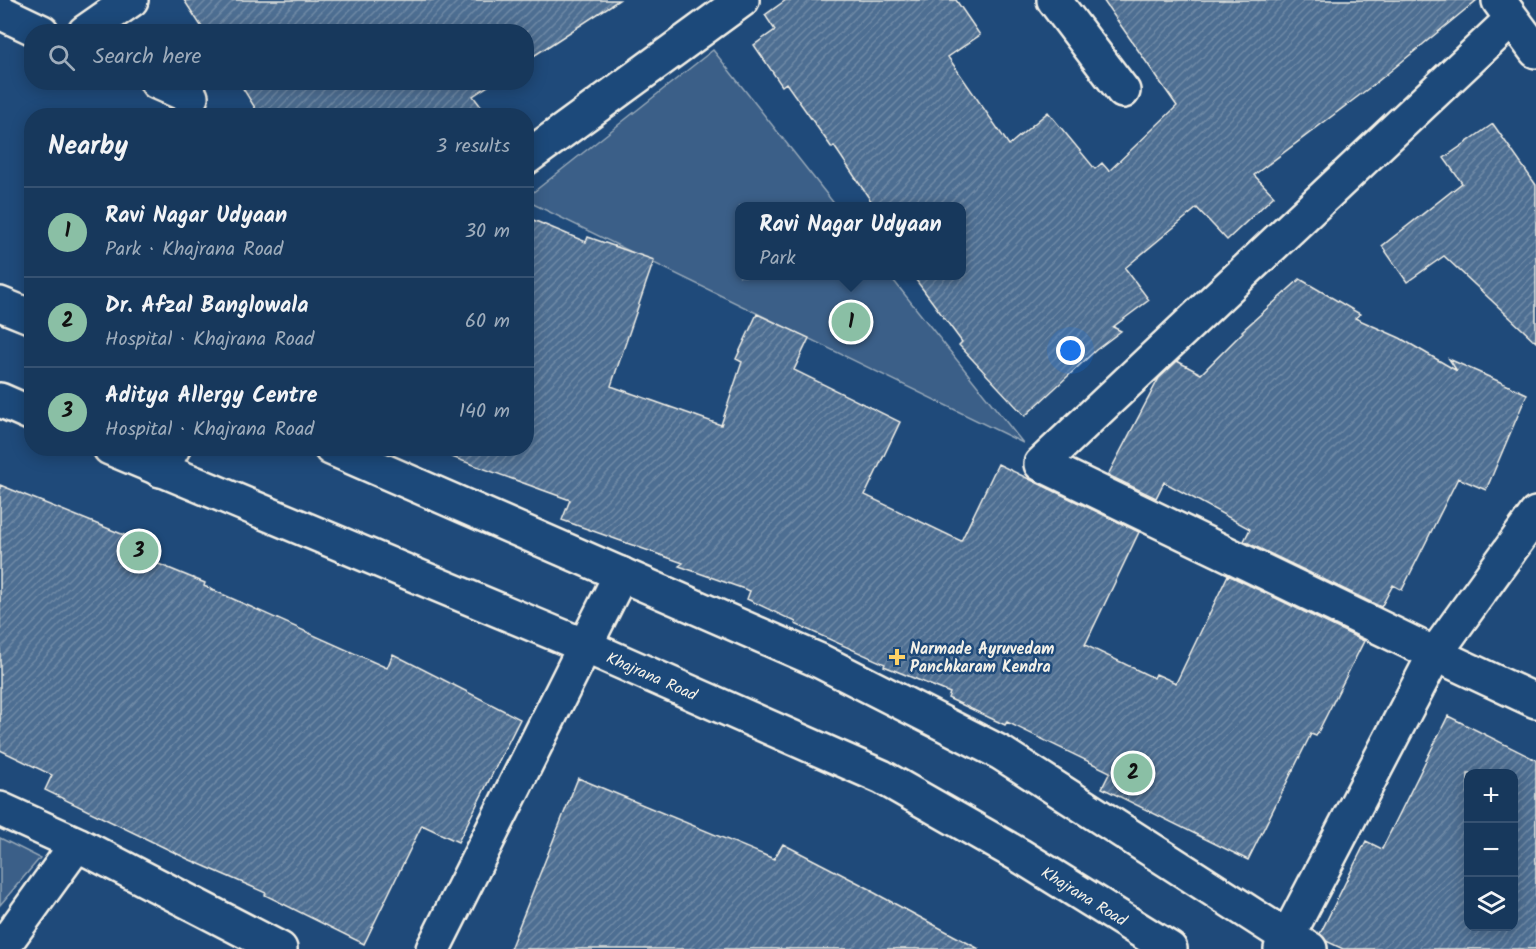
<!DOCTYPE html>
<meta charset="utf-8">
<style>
:root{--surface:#17385c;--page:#244365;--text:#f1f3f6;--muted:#9eacbb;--line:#365272;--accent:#8abfa5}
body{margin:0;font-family:Kalam,sans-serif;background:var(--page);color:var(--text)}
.controls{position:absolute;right:18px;bottom:18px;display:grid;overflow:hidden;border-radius:12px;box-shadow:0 3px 15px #0003}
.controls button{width:54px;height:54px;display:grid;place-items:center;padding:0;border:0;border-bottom:2px solid var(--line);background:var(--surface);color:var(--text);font:30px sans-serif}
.you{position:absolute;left:1071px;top:351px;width:21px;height:21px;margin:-15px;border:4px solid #fff;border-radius:50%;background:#1a73e8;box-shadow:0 0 0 9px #1a73e833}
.badge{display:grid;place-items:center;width:39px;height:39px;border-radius:50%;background:var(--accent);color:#111;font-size:20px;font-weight:700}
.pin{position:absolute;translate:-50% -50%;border:3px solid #fff;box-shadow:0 2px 6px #0006}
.popup{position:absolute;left:735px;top:202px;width:231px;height:78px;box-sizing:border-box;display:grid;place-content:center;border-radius:12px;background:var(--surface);filter:drop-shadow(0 2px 4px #0005);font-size:20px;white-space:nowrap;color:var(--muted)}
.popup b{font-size:22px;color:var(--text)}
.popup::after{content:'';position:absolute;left:50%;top:100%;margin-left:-12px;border:12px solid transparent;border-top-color:var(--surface)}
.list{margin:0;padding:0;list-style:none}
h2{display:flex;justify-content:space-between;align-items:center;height:78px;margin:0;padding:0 24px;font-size:26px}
h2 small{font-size:20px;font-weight:400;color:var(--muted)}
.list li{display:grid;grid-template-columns:39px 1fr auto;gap:18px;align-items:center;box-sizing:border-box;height:90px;padding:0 24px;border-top:2px solid var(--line)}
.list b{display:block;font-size:22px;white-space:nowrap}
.list p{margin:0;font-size:20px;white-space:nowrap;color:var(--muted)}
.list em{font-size:20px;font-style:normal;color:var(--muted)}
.icon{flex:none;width:33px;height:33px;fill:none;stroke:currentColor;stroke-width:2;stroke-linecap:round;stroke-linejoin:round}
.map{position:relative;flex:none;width:1536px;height:949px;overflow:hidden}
.search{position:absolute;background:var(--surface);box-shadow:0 3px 15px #0003;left:24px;top:24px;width:510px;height:66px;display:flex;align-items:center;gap:15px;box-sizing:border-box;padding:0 21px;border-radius:24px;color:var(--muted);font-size:22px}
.panel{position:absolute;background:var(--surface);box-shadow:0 3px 15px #0003;left:24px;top:108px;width:510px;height:348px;border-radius:24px}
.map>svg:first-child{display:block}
.park{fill:#3a5f88;stroke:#97a8b8;stroke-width:1.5}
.building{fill:url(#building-hatch);stroke:#f4f1e8;stroke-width:1.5;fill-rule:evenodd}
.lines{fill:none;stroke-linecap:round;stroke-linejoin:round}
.minor-casing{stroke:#f4f1e8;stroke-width:38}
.major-casing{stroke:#f4f1e8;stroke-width:38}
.minor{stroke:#1f4a7a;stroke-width:33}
.major{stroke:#1f4a7a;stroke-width:33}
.poi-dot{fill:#ffd166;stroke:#1f4a7a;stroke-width:2}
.labels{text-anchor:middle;stroke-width:5;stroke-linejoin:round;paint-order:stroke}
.poi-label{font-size:16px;font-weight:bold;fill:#f4f1e8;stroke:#1f4a7a;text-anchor:start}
.street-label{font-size:16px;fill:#f4f1e8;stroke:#1f4a7a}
</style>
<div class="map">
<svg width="1536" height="949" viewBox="0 0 1536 949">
<defs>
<pattern id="building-hatch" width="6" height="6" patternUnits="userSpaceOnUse" patternTransform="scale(1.5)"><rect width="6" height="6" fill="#4d6e92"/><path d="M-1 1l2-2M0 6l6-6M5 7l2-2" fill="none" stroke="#708aa6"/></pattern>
</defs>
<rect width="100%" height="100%" fill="#1f4a7a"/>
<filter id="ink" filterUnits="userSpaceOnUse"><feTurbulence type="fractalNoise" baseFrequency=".0167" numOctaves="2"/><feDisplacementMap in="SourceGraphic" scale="12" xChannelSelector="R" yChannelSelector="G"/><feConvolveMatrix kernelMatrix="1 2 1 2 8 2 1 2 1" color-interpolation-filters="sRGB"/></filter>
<g filter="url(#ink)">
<path class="park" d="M713 50 836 206H740V276H890L1023 443 527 201 526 198Z
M0 838 40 858 0 905Z"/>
<path class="building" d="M184 0H619L526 61V32H205Z
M786 0H956L980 35 948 57 1009 145 1048 112 1095 169 1102 163 1109 171 1177 106 1103 0H1477L1377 82 1254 175 1274 196 1227 240 1197 208 1125 268 1149 300 1113 327 1121 331 1096 350 1025 416 959 345 962 342 913 276H962V207H875L834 146 832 148 786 83 782 86 754 45 775 30 765 15Z
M239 82H494L473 96 488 116H260Z
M1493 124 1536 185V342L1444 256 1407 282 1382 246 1462 183 1444 158Z
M526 217 586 242 588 237 654 260 611 386 721 425 742 362 736 359 757 314 809 338 794 370 900 422 865 495 961 541 998 464 1139 532 1085 645 1154 678 1156 674 1176 683 1228 575 1364 641 1316 736 1311 734 1248 860 1102 788 1110 772 1007 722 1005 725 948 698 950 693 884 666 885 664 795 624 796 622 747 599 750 591 679 566 683 563 562 520 570 500 441 453 442 448H526Z
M1300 279 1360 314 1355 318 1400 338 1457 371 1449 359 1527 394 1486 490 1458 478 1402 590 1393 585 1381 607 1244 541 1250 529 1164 482 1156 498 1108 475 1159 378 1177 361 1201 374 1243 332 1242 331Z
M0 485 139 541 134 554 205 583 204 586 387 668 393 654 520 719 458 842 422 825 364 944 265 895 266 893 188 859 45 790 52 775 0 750Z
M1448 716 1536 760V949H1343L1326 941 1320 934 1366 841 1382 849ZM1468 774H1514V927H1468Z
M578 778 774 859 783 844 872 890 871 891 979 949H510Z"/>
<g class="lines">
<defs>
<path id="minor" d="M1054 0 1123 91
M1499 1 1536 51
M0 12 42 32
M1512 19 1041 464 1435 654 1536 701
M85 32 131 0
M157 82 191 97
M526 158 742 0
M160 470 173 448
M0 809 77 844 280 949
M1 949 77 844
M433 949 621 574
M1281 949 1435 654 1536 514"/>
<g id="major">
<path d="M0 304 32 317"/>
<path d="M0 400 32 414"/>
<path id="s1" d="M110 448 585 646 882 777 1019 855 1170 949"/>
<path d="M331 448 820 661 1001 753 1287 937 1310 949"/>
</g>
</defs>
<use href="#minor" class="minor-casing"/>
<use href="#major" class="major-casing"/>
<use href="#minor" class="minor"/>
<use href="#major" class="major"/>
</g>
</g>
<path class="poi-dot" d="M894 648h6v6h6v6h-6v6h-6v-6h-6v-6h6z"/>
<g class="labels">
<g class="poi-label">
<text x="910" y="654">Narmade Ayruvedam<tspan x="910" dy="18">Panchkaram Kendra</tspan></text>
</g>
<g class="street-label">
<text dy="6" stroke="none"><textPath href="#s1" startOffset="588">Khajrana Road</textPath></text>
<text dy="6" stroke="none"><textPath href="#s1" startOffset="1074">Khajrana Road</textPath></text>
</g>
</g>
</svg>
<div class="controls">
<button>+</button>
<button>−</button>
<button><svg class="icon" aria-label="layers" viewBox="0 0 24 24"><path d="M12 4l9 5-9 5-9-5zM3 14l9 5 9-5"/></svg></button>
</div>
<div class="you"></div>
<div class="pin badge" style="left:851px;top:322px">1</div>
<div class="popup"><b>Ravi Nagar Udyaan</b>Park</div>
<div class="pin badge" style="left:1133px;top:773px">2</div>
<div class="pin badge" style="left:139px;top:551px">3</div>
<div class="search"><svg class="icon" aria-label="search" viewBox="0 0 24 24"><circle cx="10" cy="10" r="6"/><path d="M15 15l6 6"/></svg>Search here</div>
<section class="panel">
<h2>Nearby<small>3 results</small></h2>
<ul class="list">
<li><span class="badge">1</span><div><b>Ravi Nagar Udyaan</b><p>Park · Khajrana Road</p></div><em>30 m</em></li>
<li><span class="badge">2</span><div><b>Dr. Afzal Banglowala</b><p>Hospital · Khajrana Road</p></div><em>60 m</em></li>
<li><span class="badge">3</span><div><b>Aditya Allergy Centre</b><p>Hospital · Khajrana Road</p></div><em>140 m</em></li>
</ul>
</section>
</div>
